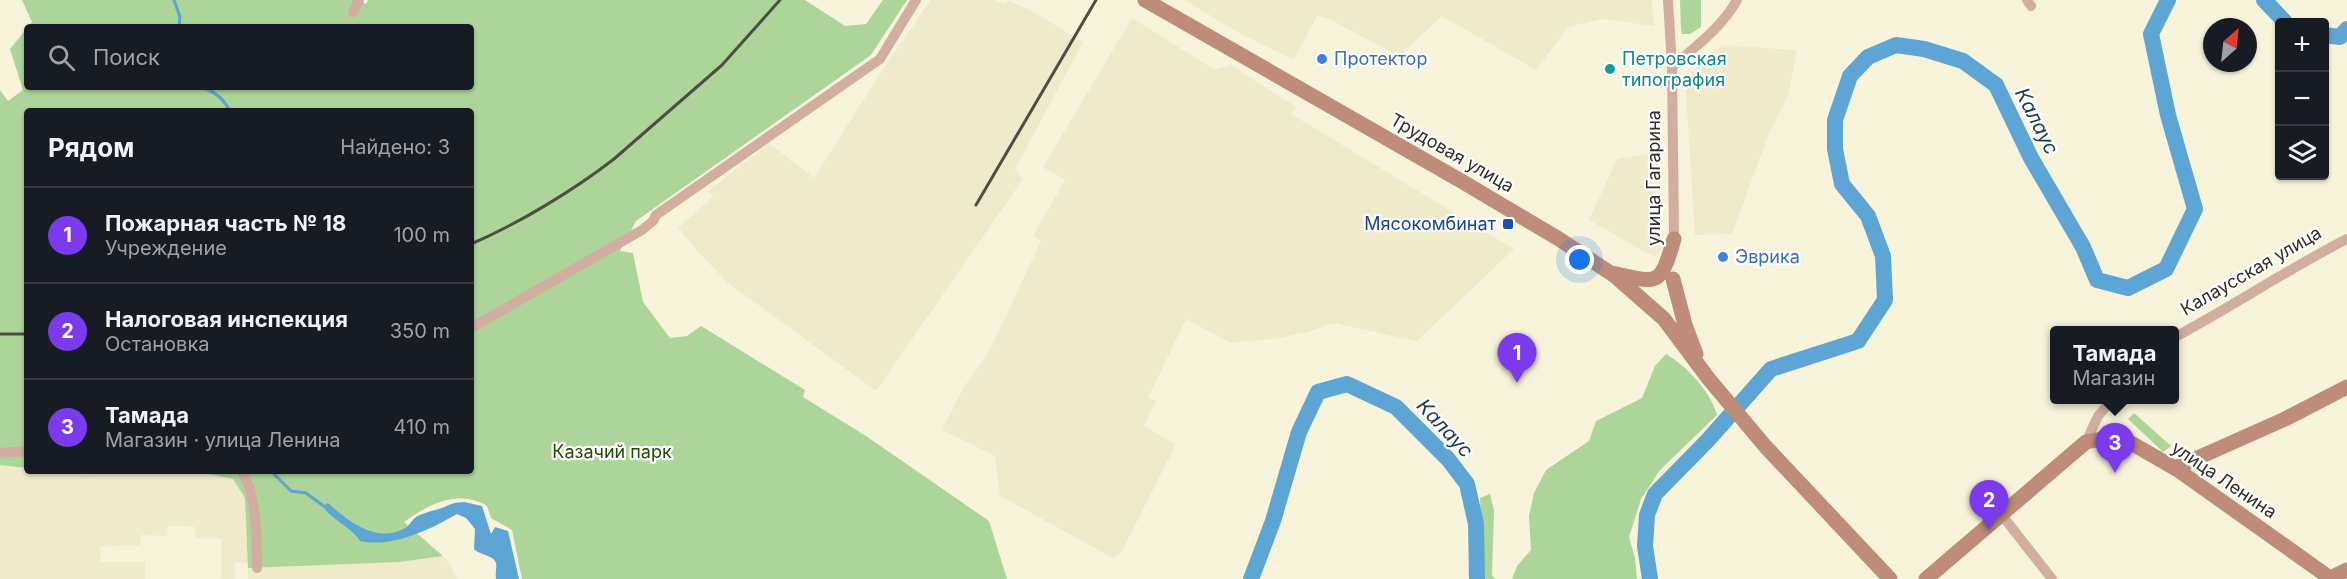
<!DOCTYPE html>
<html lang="ru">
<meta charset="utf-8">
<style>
:root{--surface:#171b24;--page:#20242c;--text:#f1f3f6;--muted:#9ea1a6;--line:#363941;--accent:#7c3aed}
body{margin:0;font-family:Inter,sans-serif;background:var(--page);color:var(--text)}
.controls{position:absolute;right:18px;top:18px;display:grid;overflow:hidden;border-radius:6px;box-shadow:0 2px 4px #0004}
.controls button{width:54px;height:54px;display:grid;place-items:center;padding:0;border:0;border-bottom:2px solid var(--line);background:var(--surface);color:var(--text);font:30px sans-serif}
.compass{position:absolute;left:2203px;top:18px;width:54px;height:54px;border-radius:50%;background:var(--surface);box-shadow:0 2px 4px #0004;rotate:27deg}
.you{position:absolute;left:1580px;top:260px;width:21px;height:21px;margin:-15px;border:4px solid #fff;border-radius:50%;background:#1a73e8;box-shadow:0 0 0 9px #1a73e833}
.badge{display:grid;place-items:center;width:39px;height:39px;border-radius:50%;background:var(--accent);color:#fff;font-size:20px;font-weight:700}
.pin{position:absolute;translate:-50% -50px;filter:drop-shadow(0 2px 3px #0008)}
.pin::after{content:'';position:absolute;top:32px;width:21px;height:18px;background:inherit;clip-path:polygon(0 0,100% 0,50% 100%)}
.popup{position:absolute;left:2050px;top:326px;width:129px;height:78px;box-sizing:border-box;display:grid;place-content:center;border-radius:6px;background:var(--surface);filter:drop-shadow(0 2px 4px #0005);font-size:20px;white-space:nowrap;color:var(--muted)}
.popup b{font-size:22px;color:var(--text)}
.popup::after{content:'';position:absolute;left:50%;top:100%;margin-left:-12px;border:12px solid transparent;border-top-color:var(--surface)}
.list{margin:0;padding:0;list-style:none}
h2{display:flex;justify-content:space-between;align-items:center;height:78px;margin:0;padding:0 24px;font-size:26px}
h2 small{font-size:20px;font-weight:400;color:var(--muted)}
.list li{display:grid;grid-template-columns:39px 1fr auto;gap:18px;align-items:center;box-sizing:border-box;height:96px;padding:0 24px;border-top:2px solid var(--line)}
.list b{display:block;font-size:22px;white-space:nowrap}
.list p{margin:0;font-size:20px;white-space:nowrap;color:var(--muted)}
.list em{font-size:20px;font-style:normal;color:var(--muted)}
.icon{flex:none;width:33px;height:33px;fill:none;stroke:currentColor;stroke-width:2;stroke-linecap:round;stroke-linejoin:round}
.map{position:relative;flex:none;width:2347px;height:579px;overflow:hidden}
.search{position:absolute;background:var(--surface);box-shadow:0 2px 4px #0004;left:24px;top:24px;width:450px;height:66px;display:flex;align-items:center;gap:15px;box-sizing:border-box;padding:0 21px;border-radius:6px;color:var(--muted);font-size:22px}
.panel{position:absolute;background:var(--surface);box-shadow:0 2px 4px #0004;left:24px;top:108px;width:450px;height:366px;border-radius:6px}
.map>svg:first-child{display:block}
.built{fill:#efeaca}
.green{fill:#add499}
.water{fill:#5ca5d4}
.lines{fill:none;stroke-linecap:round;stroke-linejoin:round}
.stream{stroke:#5ca5d4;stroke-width:3}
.river{stroke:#5ca5d4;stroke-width:16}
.minor{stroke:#d1aea0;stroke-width:10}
.secondary{stroke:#be8c78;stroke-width:15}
.rail{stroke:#504e43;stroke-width:3}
.shop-dot{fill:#3f7fe0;stroke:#fff;stroke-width:2}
.culture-dot{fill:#0f9aa8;stroke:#fff;stroke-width:2}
.transit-dot{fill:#1a4fb4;stroke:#fff;stroke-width:2}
.labels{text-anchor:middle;stroke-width:4.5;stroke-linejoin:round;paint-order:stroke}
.shop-label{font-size:18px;fill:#366cbe;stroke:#fff;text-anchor:start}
.culture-label{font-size:18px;fill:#0d838f;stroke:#fff;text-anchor:start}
.street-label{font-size:18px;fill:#302e25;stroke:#fff}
.transit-label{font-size:18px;fill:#164399;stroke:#fff;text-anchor:end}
.park-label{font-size:18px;fill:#244b05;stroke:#fff}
.water-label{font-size:20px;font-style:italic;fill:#1b3b4f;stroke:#fff}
</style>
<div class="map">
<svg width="2347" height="579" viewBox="0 0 2347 579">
<rect width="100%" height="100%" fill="#f8f4dc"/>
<path class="built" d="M931 0H995L1003 4 1009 1 1030 10 1083 42 1015 169 1023 179 876 391 727 282 699 253 678 228 713 197 708 191 764 148 765 140 814 178 887 63Z
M1185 0H1652L1654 26 1603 19 1568 27 1536 70 1442 16 1399 56 1329 19 1317 16 1294 60 1237 32Z
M1132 18 1215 70 1231 65 1296 107 1291 114 1514 249 1417 341 1333 323 1308 332 1272 339 1231 343 1186 319 1148 398 1156 401 1144 426 1175 444 1173 450 1122 551 1113 558 1000 496 995 456 942 430 963 388 988 354 1041 241 1033 236 1065 180 1043 167Z
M1721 45 1797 50 1788 96 1768 136 1732 234 1695 235 1685 79Z
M1658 152 1661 220 1664 248 1654 257 1589 220 1617 159Z
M0 465 27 468V471L87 475 140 471H194L233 479 245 498 248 563 235 562V579H221L222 539 195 538V527L168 526 167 536 141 535 140 545 100 547 101 562H145V579H0Z
M443 556 450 564 457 579H248V568L400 562Z"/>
<path class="green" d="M22 0H358L366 4 368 0H805L845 26 866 24 883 0H907L871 55 636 221 620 251 633 253 643 302 670 338 687 336 701 326 805 390 803 397 866 436 989 521 1007 579H522L512 530 491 518 487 506C458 489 429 504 404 522L443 556 400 562 248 568 245 498 233 479 194 471H471V111H27V468L0 465V90L8 101 23 90 10 49 27 28V87H471V27H28L32 22Z
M1680 0H1701V27L1690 34H1682L1681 30Z
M1666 354C1687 367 1710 390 1717 415L1660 470 1641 499 1629 537 1635 558 1637 579H1512L1517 566 1531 550 1529 516 1534 493 1546 470 1589 441 1596 421 1642 398 1655 366Z
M2134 413 2171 446 2163 452 2128 419Z
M1490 494 1494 510 1492 575 1495 579H1483L1480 498Z"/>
<path class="water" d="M464 502 482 506 491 534 495 527 508 531 519 579H496C495 574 497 567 496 563 494 555 479 555 474 549L475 529 466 518 457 514C429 530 393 548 360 541 353 528 330 519 323 506L328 503C349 522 378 545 407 527 410 524 412 520 416 517 425 512 433 511 442 508 452 504 451 503 464 502Z"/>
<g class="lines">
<path class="stream" d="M174 0 180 17 179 27
M202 87C215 92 223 98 230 111
M271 471 291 491 306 493 325 507"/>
<path class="river" d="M2264 0 2285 22
M2324 35 2340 37 2347 29
M1251 579 1273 521 1299 432 1318 392 1347 384 1396 407 1448 459 1467 484 1476 524 1477 579
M1650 579 1645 546 1647 515 1655 494 1708 440 1771 369 1858 341 1885 300 1883 256 1868 216 1842 184 1835 149V120L1850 76 1868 57 1896 45 1924 49 1963 61 1996 85 2031 158 2083 247 2097 280 2128 288 2166 269 2195 209 2168 115 2151 34 2168 0"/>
<path class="minor" d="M1668 0 1672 67 1674 239
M2027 0 2031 6
M353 12 359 0
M1672 67C1695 47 1722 27 1737 0
M471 328 642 230 653 221 656 215 880 59 916 0
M2175 337C2233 306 2288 269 2347 239
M2086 442 2098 416 2112 400
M0 453 27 451
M241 471C257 491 257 542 257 568
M2001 514 2052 579"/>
<path class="secondary" d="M1145 0 1463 182 1559 239 1615 276 1664 319 1708 378 1765 446 1890 579
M1612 273C1658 283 1660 288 1674 239
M1673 279 1685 325 1696 354
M2175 468 2285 419 2347 387
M1926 579 2086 442 2112 437 2131 443 2178 470 2330 578 2347 570"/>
<path class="rail" d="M976 205 1096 0
M471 244C518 224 574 190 614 159L722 65 780 0
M0 334H27"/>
</g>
<g class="shop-dot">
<circle cx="1322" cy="59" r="6"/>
<circle cx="1723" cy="257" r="6"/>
</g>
<circle class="culture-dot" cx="1610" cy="69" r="6"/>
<rect class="transit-dot" x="1502" y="218" width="12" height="12" rx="3"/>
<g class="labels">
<g class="shop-label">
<text x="1334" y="65">Протектор</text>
<text x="1735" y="263">Эврика</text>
</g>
<g class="culture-label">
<text x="1622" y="65">Петровская<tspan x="1622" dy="21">типография</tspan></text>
</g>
<g class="street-label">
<text transform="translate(1452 153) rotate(30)" y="6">Трудовая улица</text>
<text transform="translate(1654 178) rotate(-90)" y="6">улица Гагарина</text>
<text transform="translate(2251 271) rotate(-30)" y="6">Калаусская улица</text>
<text transform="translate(2224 480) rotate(34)" y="6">улица Ленина</text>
</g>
<g class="transit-label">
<text x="1496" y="230">Мясокомбинат</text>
</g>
<g class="park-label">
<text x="612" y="458">Казачий парк</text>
</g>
<g class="water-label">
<text transform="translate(2037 121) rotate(63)" y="7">Калаус</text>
<text transform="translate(1445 428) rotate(47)" y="7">Калаус</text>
</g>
</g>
</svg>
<div class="controls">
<button>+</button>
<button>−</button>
<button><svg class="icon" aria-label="layers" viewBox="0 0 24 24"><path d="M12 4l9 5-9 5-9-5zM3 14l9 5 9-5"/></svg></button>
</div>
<svg class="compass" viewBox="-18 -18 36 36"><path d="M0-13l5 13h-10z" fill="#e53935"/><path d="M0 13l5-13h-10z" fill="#9ea1a6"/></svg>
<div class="you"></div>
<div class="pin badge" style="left:1517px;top:383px">1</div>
<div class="pin badge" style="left:1989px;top:530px">2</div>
<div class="pin badge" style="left:2115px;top:473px">3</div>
<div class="popup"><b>Тамада</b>Магазин</div>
<div class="search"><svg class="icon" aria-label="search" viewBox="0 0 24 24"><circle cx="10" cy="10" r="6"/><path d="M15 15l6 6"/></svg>Поиск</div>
<section class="panel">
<h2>Рядом<small>Найдено: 3</small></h2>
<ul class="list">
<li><span class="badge">1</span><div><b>Пожарная часть № 18</b><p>Учреждение</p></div><em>100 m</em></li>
<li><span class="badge">2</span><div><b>Налоговая инспекция</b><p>Остановка</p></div><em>350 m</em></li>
<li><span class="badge">3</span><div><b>Тамада</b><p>Магазин · улица Ленина</p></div><em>410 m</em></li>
</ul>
</section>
</div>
